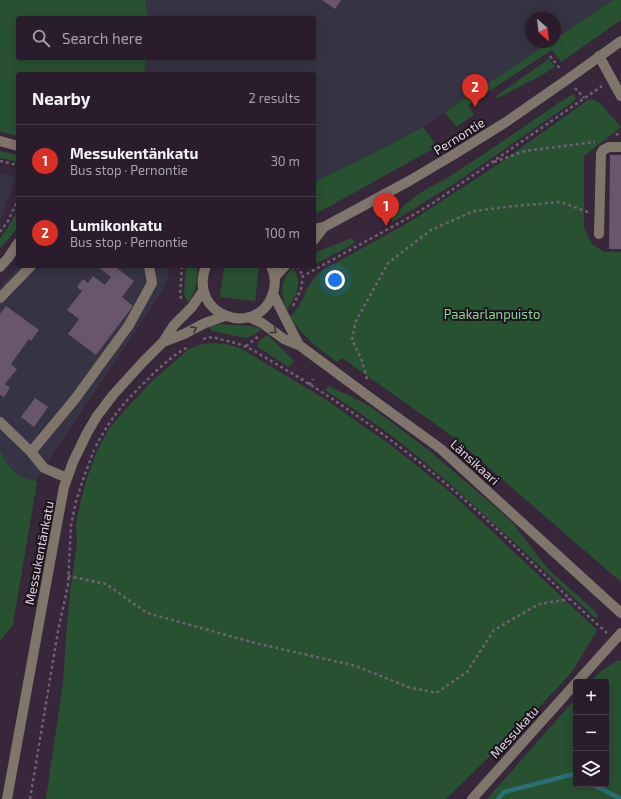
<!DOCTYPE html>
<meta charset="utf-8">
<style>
:root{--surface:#2a1c2c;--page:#362938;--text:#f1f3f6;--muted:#a5a1a9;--line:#463a48;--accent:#d93025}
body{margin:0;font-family:"Exo 2",sans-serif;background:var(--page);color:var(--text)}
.controls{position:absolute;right:12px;bottom:12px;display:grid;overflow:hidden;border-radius:4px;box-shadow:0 2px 10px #0003}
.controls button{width:36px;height:36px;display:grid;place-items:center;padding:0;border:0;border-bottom:1px solid var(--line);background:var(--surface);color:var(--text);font:20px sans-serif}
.compass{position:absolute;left:525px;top:12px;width:36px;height:36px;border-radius:50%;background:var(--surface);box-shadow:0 2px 10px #0003;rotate:152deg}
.you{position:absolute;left:335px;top:280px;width:14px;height:14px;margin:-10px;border:3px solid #fff;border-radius:50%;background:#1a73e8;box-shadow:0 0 0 6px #1a73e833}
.badge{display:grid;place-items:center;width:26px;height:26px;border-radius:50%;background:var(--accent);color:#fff;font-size:13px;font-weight:700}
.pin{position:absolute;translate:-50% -33px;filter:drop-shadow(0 1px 2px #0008)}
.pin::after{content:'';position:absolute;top:21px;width:14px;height:12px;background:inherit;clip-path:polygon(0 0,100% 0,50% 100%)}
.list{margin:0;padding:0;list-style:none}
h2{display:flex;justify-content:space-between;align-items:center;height:52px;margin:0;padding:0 16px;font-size:17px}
h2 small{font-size:13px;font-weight:400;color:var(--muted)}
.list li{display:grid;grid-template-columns:26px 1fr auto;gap:12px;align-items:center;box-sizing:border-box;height:72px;padding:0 16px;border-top:1px solid var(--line)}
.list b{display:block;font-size:15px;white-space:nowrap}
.list p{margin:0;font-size:13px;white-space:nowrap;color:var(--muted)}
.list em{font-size:13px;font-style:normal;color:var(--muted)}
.icon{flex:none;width:22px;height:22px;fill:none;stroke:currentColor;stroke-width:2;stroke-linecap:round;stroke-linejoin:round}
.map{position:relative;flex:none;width:621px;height:799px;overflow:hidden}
.search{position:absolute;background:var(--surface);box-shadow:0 2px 10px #0003;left:16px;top:16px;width:300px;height:44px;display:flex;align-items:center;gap:10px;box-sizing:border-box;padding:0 14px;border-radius:4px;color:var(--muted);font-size:15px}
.panel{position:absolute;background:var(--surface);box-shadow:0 2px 10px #0003;left:16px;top:72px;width:300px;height:196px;border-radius:4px}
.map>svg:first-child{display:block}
.industrial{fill:#363344}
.green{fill:#285131}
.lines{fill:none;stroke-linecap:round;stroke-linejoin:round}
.stream{stroke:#296f75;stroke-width:4.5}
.building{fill:#69566d}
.path{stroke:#706072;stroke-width:2.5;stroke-dasharray:3 3;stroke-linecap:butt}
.minor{stroke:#80756b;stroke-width:10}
.oneway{stroke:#3e3538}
.labels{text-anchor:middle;stroke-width:4;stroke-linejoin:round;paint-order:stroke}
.street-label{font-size:13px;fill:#e0d4e2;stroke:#1b131c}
.park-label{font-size:13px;fill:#88d698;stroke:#1b131c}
</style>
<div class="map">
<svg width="621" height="799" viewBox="0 0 621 799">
<rect width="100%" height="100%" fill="#38263b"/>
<path class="industrial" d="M145 0H613L555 39V18H531V42H550L423 127 388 146 314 182V74H144L146 58H314V18H148Z
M0 173 16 176 0 222Z
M18 266H168V278L163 290 38 476 37 482 0 474V287Z"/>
<path class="green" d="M0 0H145L148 18H18V58H146L144 74H18V136L0 132Z
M613 0H621V20L561 62 552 50 468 105 474 115 456 127 445 112 550 42H555V39Z
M549 59 555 67 542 75 498 98 496 96Z
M574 94 576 98 573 102 454 184 392 222 390 217 418 194 450 176 484 154 566 98Z
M592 99 600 103 621 127 584 156V228L592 244 604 252H621V582L452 436 342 358 337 362C318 348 303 337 290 317 301 306 303 297 310 284 312 280 315 277 318 273L411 221 497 165 588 100Z
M423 127 433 140 434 146 431 150 314 215V182L388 146Z
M0 151 18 155V162L0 158Z
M18 209V227L11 236 0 248V238L7 229Z
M352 238 355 243 314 265V253Z
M186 266H198C197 279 197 292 188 302L185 297 184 293Z
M224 266H246L259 267 255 301 220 297Z
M293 268C304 284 296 295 287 310 280 295 280 279 293 268Z
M219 324 251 326 262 329 254 335 246 338 212 331 208 327Z
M268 335 294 361 291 365 288 367 258 347C257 341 263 338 268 335Z
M210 343 226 344 240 348 325 399 392 446 449 491 597 630 572 672 529 718 446 799H46L63 682 66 638 71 584 77 544 76 524 81 499 88 475 97 451 109 429 124 411 151 382 189 349 199 345Z
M329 386 350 396 371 407 390 421 426 448 493 505 512 522 541 560 550 571 594 610 597 614 598 619 593 616C535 562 478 507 417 456 388 432 357 411 325 390Z
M0 451C4 460 12 472 21 477 27 479 32 480 37 482L13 625 0 641Z
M619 660 621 661V799H487L576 698V784H606V682H590C599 672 608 666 619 660Z"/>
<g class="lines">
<path class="stream" d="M592 784 621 799
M498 799 504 792 574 774 576 776"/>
</g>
<path class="building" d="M322 0H341L335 9Z
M610 155H621V249H609Z
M97 266H114L134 281 122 297 133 306 96 355 68 334 79 319 67 310 82 291 77 287 83 279 88 283 93 276 105 285 111 277Z
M6 306 39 330 31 341 29 339 11 364 17 369 5 384 10 388 4 397 0 395V314Z
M35 398 48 407 34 427 21 417Z"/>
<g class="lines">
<path class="path" d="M550 56 561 70
M575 88 584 98
M616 135 621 132
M0 161 18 165
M494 162 525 151 595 142
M0 232 8 221 18 200
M182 266 180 295 182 301
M297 266 303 276
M293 306 301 289 303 276 408 218 433 203 602 86
M203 339C212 336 215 338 224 340 230 342 237 343 244 346 256 351 267 359 278 365 339 401 398 443 452 489 506 535 554 586 607 633
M246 346 259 336
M367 379 361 358 352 340 356 321 388 263 431 230 474 211 515 206 560 202 588 212
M309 385 313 379
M96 446C99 440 103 433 107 427 115 414 125 402 136 391 152 375 168 358 188 347
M68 576 106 584 147 613 255 643 356 666 408 687 436 693 467 672 494 630 539 604 569 599
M30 799 58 631 68 585 71 525 76 501 85 474 94 450"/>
<path class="minor" d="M599 56 621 96
M0 141 18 146
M314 229 324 227 409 181 453 155 506 122 568 79 621 41
M599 234 601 154 603 150 609 147H621
M314 240 324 227
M206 266C187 315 255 339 272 296 276 286 276 276 271 266
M0 267 8 258 18 243
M275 277 285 266
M273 294 299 345
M0 298 31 266
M249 317 262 323 284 339 299 345 372 399 441 449 621 613
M163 342 184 334 205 323 225 316
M0 422 31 452 44 468 67 478
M31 452 75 399 129 325 152 283 149 266
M577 682 621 633
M7 799 55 535 64 487 73 462 87 433 97 416 113 395 142 363 163 342 174 325 192 307 203 291
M472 799 576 683"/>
</g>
<defs><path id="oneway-chevron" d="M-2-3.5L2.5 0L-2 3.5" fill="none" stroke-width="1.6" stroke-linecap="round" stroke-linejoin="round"/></defs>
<g class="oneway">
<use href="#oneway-chevron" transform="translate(194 329) rotate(-28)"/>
<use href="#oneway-chevron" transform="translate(274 331) rotate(36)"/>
</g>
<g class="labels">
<g class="street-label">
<text transform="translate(459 136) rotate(-32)" y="5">Pernontie</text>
<text transform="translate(475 462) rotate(42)" y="5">Länsikaari</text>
<text transform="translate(39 553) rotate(-79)" y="5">Messukentänkatu</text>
<text transform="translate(514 732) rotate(-48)" y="5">Messukatu</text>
</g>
<g class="park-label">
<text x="492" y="319">Paakarlanpuisto</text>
</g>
</g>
</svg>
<div class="controls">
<button>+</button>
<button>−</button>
<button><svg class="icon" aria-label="layers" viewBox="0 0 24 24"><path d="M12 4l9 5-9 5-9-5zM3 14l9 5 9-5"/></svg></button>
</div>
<svg class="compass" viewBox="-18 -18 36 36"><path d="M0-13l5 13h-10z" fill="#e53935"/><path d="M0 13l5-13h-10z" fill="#a5a1a9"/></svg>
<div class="you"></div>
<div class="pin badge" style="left:386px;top:226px">1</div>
<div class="pin badge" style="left:475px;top:107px">2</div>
<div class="search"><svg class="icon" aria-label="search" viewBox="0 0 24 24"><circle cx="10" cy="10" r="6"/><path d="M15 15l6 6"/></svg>Search here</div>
<section class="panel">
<h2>Nearby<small>2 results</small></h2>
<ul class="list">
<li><span class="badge">1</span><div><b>Messukentänkatu</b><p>Bus stop · Pernontie</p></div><em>30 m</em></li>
<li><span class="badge">2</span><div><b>Lumikonkatu</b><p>Bus stop · Pernontie</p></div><em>100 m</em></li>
</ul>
</section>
</div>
